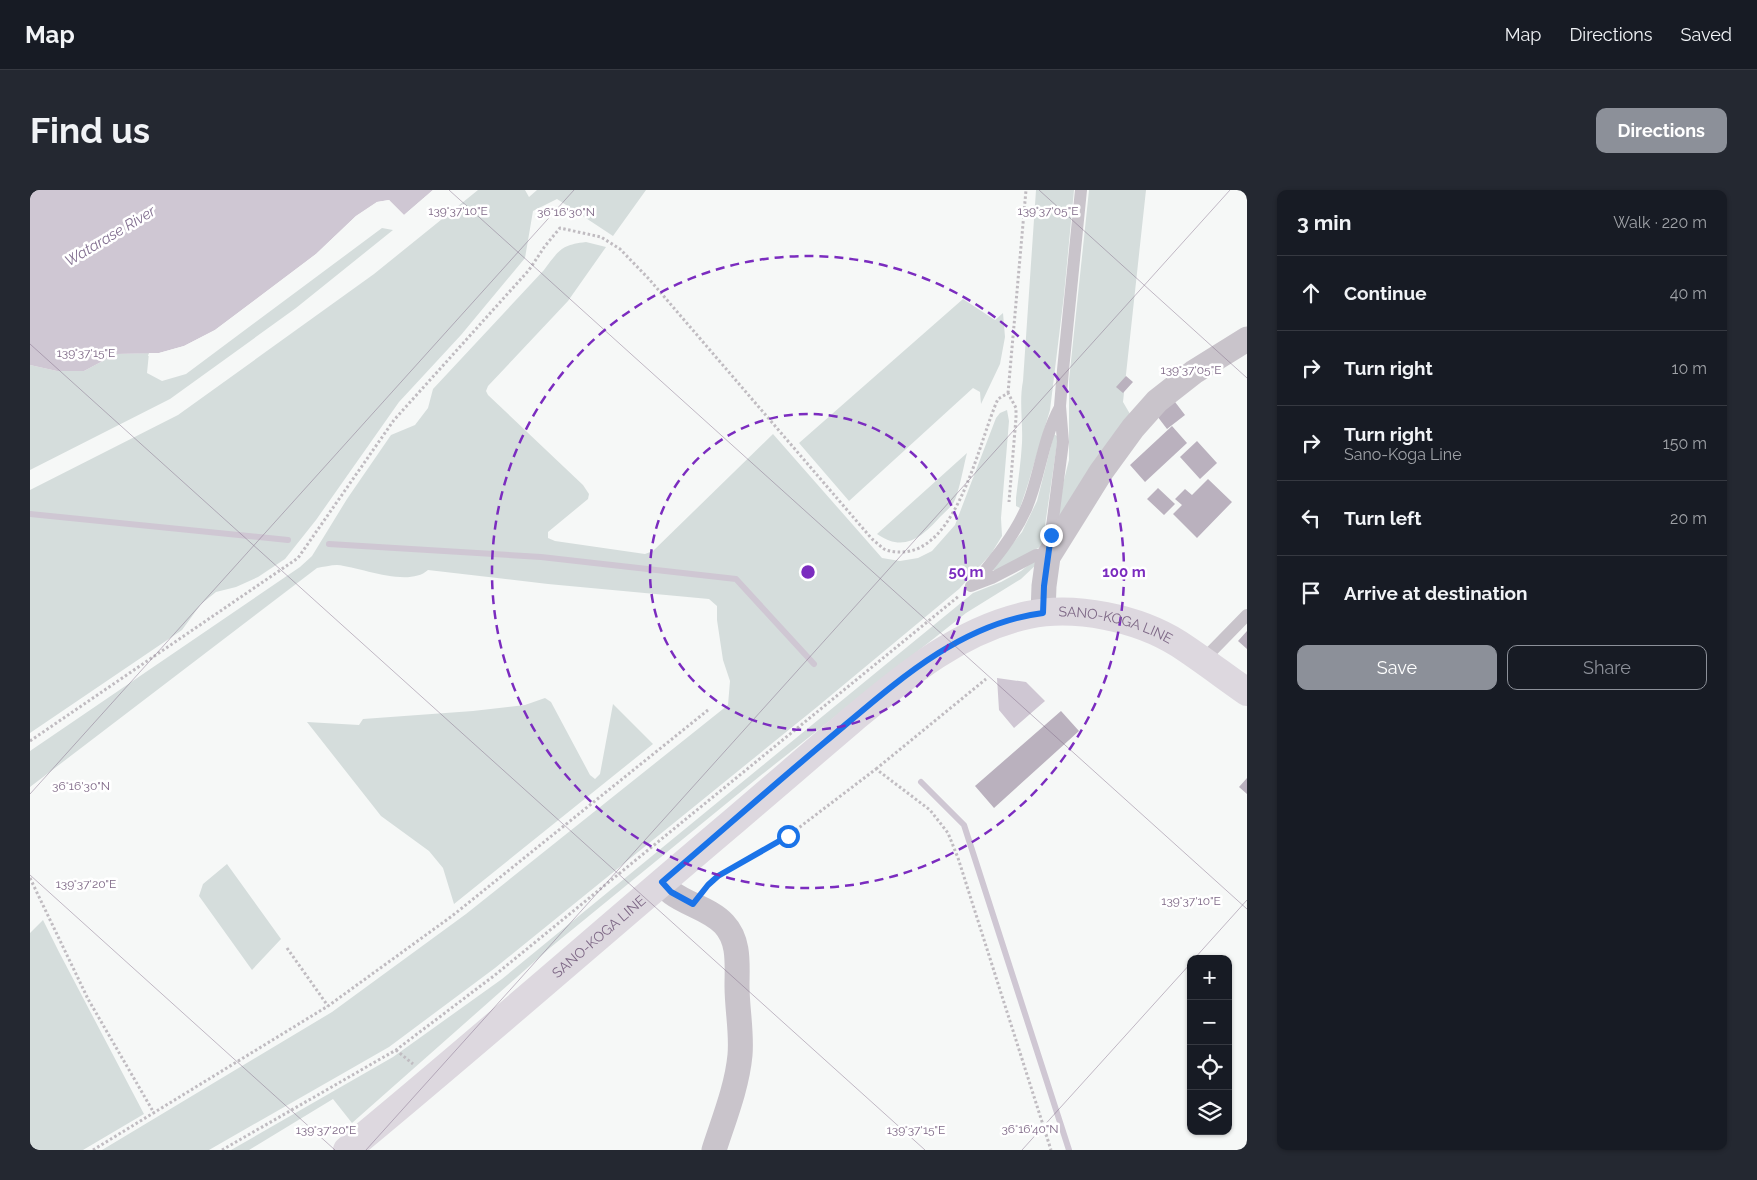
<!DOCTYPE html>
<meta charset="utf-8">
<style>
:root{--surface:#171b24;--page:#242831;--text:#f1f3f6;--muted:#9ea1a6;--line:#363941;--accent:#8c9099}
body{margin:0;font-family:Raleway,sans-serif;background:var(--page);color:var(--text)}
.controls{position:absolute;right:15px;bottom:15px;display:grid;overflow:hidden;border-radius:10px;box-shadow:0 1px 4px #0004}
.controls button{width:45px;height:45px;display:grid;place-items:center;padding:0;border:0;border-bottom:1px solid var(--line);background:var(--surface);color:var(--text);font:25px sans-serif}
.stop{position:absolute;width:15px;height:15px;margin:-11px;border:4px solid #1a73e8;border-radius:50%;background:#fff}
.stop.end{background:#1a73e8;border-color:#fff;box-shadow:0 1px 5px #0008}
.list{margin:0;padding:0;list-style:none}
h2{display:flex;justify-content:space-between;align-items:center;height:65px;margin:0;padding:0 20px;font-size:21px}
h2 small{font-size:16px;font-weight:400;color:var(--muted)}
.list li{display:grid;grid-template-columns:32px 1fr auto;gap:15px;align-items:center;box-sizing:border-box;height:75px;padding:0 20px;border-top:1px solid var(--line)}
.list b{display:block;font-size:19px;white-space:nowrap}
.list p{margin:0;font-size:16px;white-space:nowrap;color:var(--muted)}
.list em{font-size:16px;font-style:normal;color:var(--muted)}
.actions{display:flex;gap:10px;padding:15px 20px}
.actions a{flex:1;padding:11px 0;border:1px solid var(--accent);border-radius:10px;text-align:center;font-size:18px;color:var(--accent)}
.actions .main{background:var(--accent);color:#fff}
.icon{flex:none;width:28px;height:28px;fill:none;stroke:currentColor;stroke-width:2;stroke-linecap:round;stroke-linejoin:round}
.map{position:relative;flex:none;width:1217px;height:960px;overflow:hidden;border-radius:10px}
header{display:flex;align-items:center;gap:30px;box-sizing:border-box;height:70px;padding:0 25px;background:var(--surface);border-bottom:1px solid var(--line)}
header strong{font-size:24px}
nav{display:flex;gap:28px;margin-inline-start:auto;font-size:18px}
.intro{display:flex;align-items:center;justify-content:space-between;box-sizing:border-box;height:120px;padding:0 30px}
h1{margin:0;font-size:35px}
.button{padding:12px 22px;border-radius:10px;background:var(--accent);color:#fff;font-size:18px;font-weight:700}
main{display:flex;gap:30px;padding:0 30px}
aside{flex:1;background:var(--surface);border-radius:10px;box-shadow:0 1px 4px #0004}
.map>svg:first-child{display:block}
.green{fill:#d5dddc}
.water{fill:#cfc7d3}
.pier{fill:#f6f8f7}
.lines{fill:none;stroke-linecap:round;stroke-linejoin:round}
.stream{stroke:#cfc7d3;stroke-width:6}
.building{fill:#bab1be}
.path{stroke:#c0bcc1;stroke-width:3;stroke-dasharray:2.5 2.5;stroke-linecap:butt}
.service{stroke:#c9c4cb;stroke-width:12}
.minor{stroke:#c9c4cb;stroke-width:25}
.primary{stroke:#ddd8df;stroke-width:28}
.route{stroke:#1a73e8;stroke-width:6}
.ticks{fill:none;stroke:#7e6886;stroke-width:1;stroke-opacity:0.45}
.ring{fill:none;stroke:#7b2cbf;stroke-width:2.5;stroke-dasharray:9 6}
.labels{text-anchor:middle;stroke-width:5;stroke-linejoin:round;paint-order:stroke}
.street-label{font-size:14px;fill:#7e6886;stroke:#fff}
.water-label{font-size:15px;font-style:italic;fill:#826f90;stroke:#fff}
.ticks-label{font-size:12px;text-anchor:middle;fill:#7e6886;stroke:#fff;stroke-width:5;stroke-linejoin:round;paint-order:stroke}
.centre{fill:#7b2cbf;stroke:#fff;stroke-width:2.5}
.ring-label{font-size:15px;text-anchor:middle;font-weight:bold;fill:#7b2cbf;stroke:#fff;stroke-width:5;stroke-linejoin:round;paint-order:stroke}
</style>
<header>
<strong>Map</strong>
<nav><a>Map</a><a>Directions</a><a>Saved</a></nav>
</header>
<div class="intro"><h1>Find us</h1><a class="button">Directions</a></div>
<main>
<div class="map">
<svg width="1217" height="960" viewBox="0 0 1217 960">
<rect width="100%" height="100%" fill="#f6f8f7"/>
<path class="green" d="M448 0H495L499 7 507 0H616L583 46 527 9 503 21 495 68 431 145 369 212 286 330 255 369 228 387 206 397 186 402 171 414 152 440 0 543V300L148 225 344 84Z
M1006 0H1044L1034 105 1020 220 998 294 990 318 986 316V308C988 290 991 272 992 253 993 232 989 211 993 191Z
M1059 0H1116L1093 212 1100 224 1026 344 1033 294 1039 270V190Z
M352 38 363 40 266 118 140 209 0 280V175L27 181H54L86 164 119 163 117 183 132 191 156 184Z
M556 52 576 57 538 111 458 196 456 201 458 205 553 295 559 304 558 309 518 342V348L525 351 615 364 623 361 743 244 852 368 870 371 888 368 902 361 925 335 966 228 970 223 977 220 979 231 971 328 972 346 961 364 929 399 787 517 465 778 359 857 179 960H72L302 822 436 724 698 515 700 491 693 470 687 430V416L679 409 518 394 398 380C378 398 331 377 307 375 301 375 293 377 287 378L0 597V561L270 377 282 366 317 309 361 245 385 235 398 218 403 199 514 80C529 60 531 55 556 52Z
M933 109 965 130 973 123 975 147 970 174 951 214 950 202 943 198 819 311 769 253Z
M1024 244 1028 247 1012 356 967 380H961L992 342 1007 311Z
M937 263C934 274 929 303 924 312 921 317 915 322 910 327 892 347 874 363 847 344Z
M1006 369 1008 373 991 389 936 423 730 586 521 757 322 933 303 909 219 960H201L363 867 472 789 943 403 971 392 991 381Z
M515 508 521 512 560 585 565 589 570 584 583 514 623 554 424 714 413 678 399 661 351 626 277 532 329 535 333 529 443 521 495 515Z
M197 674 251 749 222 780 169 706 173 694Z
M13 730 29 762 114 924 53 960H0V743Z"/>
<path class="water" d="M0 0H403L374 25 359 10 347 12 326 26 286 64 185 140 154 156 129 163 86 164 54 181H27L0 175Z
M967 488 996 492 1015 511 984 538 969 520Z"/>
<path class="pier" d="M403 0H405V2L374 28 358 13 348 14 328 28 287 66 187 142 155 159 130 166H118L119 163H129L154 156 185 140 286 64 326 26 347 12 359 10 374 25Z"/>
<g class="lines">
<path class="stream" d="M0 324 258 350
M299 354 511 367 706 389 784 474
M891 592 934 635 1039 960"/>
</g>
<path class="building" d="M1096 186 1103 192 1093 203 1086 197Z
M1142 208 1155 225 1137 239 1124 222Z
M1142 236 1157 253 1115 292 1100 275Z
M1167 251 1187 273 1170 289 1150 267Z
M1178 289 1202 312 1167 348 1143 324 1152 315 1145 309 1155 299 1162 305Z
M1128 298 1145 314 1134 325 1117 309Z
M1217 441V459L1208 451Z
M1031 521 1049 541 964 618 945 596Z
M1217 588V604L1209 597Z"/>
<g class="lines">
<path class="path" d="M978 203 996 0
M0 551 268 368 364 230 499 80 515 56 530 38 571 47 590 59 619 89 842 349C846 352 850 356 854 359 860 362 867 362 873 362 929 359 949 250 968 209L978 203 986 218V228L979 312
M846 579 956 489
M0 688 58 809 124 923
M677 696 688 686 758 646 846 579 900 620 918 643 928 668 1021 960
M257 758 298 816
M366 860 383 874
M63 960 298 816 422 726 678 520
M192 960 366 860 465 785 929 406"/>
<path class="service" d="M943 395C963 371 983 348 996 319 1010 287 1012 250 1030 217
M941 396 962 388 1006 365H1012L1018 367 1033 252 1030 216 1033 180 1051 0
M1172 471 1217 425"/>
<path class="minor" d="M1013 423 1014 396 1018 367 1071 282 1103 238 1127 211 1164 182 1217 149
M632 692C635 696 638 700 642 703 658 715 680 719 694 734 710 751 707 775 707 796 707 819 712 842 710 865 707 897 694 929 684 960"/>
<path class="primary" id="s1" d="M317 960C448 852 575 740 704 631 744 597 783 563 823 529 876 485 929 440 998 425 1045 415 1108 428 1149 454 1172 469 1194 486 1217 502"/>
</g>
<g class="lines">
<path class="route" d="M758 646 688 686 678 695 663 714 641 702 632 692C686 646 740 598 795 552 860 498 926 434 1013 423L1014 396 1021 345"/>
</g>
<path class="ticks" d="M419 0 1217 719M1009 0 1217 188M0 154 895 960M0 604 544 0M0 685 305 960M1164 769 1217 710M336 960 1200 0M992 960 1161 773"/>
<g class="ring">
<circle cx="778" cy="382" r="158"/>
<circle cx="778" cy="382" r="316"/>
</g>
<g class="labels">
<g class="street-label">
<text dy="5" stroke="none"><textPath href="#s1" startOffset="960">SANO-KOGA LINE</textPath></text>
<text dy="5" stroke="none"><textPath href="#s1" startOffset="330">SANO-KOGA LINE</textPath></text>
</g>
<g class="water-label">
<text transform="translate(80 46) rotate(-31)" y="5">Watarase River</text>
</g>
</g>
<g class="ticks-label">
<text x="428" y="25">139°37'10"E</text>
<text x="1018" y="25">139°37'05"E</text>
<text x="536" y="26">36°16'30"N</text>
<text x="56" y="167">139°37'15"E</text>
<text x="1161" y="184">139°37'05"E</text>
<text x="51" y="600">36°16'30"N</text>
<text x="56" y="698">139°37'20"E</text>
<text x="1161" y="715">139°37'10"E</text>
<text x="1000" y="943">36°16'40"N</text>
<text x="296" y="944">139°37'20"E</text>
<text x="886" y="944">139°37'15"E</text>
</g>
<circle cx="778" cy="382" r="8" class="centre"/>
<g class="ring-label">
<text x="936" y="387">50 m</text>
<text x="1094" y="387">100 m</text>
</g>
</svg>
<div class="controls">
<button>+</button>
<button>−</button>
<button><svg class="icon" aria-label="locate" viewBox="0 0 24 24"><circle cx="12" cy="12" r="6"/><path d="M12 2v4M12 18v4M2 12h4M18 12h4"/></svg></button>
<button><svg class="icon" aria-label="layers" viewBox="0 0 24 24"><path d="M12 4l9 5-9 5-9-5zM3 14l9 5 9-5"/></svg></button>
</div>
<div class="stop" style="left:758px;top:646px"></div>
<div class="stop end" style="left:1021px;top:345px"></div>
</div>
<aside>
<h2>3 min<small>Walk · 220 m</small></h2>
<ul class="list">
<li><svg class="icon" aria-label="ahead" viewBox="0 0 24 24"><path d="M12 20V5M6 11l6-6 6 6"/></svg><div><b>Continue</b></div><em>40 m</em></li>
<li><svg class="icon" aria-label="right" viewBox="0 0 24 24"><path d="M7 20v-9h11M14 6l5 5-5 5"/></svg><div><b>Turn right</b></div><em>10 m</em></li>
<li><svg class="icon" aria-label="right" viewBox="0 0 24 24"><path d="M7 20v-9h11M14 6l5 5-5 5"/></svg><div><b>Turn right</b><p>Sano-Koga Line</p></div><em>150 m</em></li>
<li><svg class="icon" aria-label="left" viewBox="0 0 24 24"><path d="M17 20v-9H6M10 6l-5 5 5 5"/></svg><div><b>Turn left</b></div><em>20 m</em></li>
<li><svg class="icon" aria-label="arrive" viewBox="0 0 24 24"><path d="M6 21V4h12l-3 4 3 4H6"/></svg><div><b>Arrive at destination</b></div></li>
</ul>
<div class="actions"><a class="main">Save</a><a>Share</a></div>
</aside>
</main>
